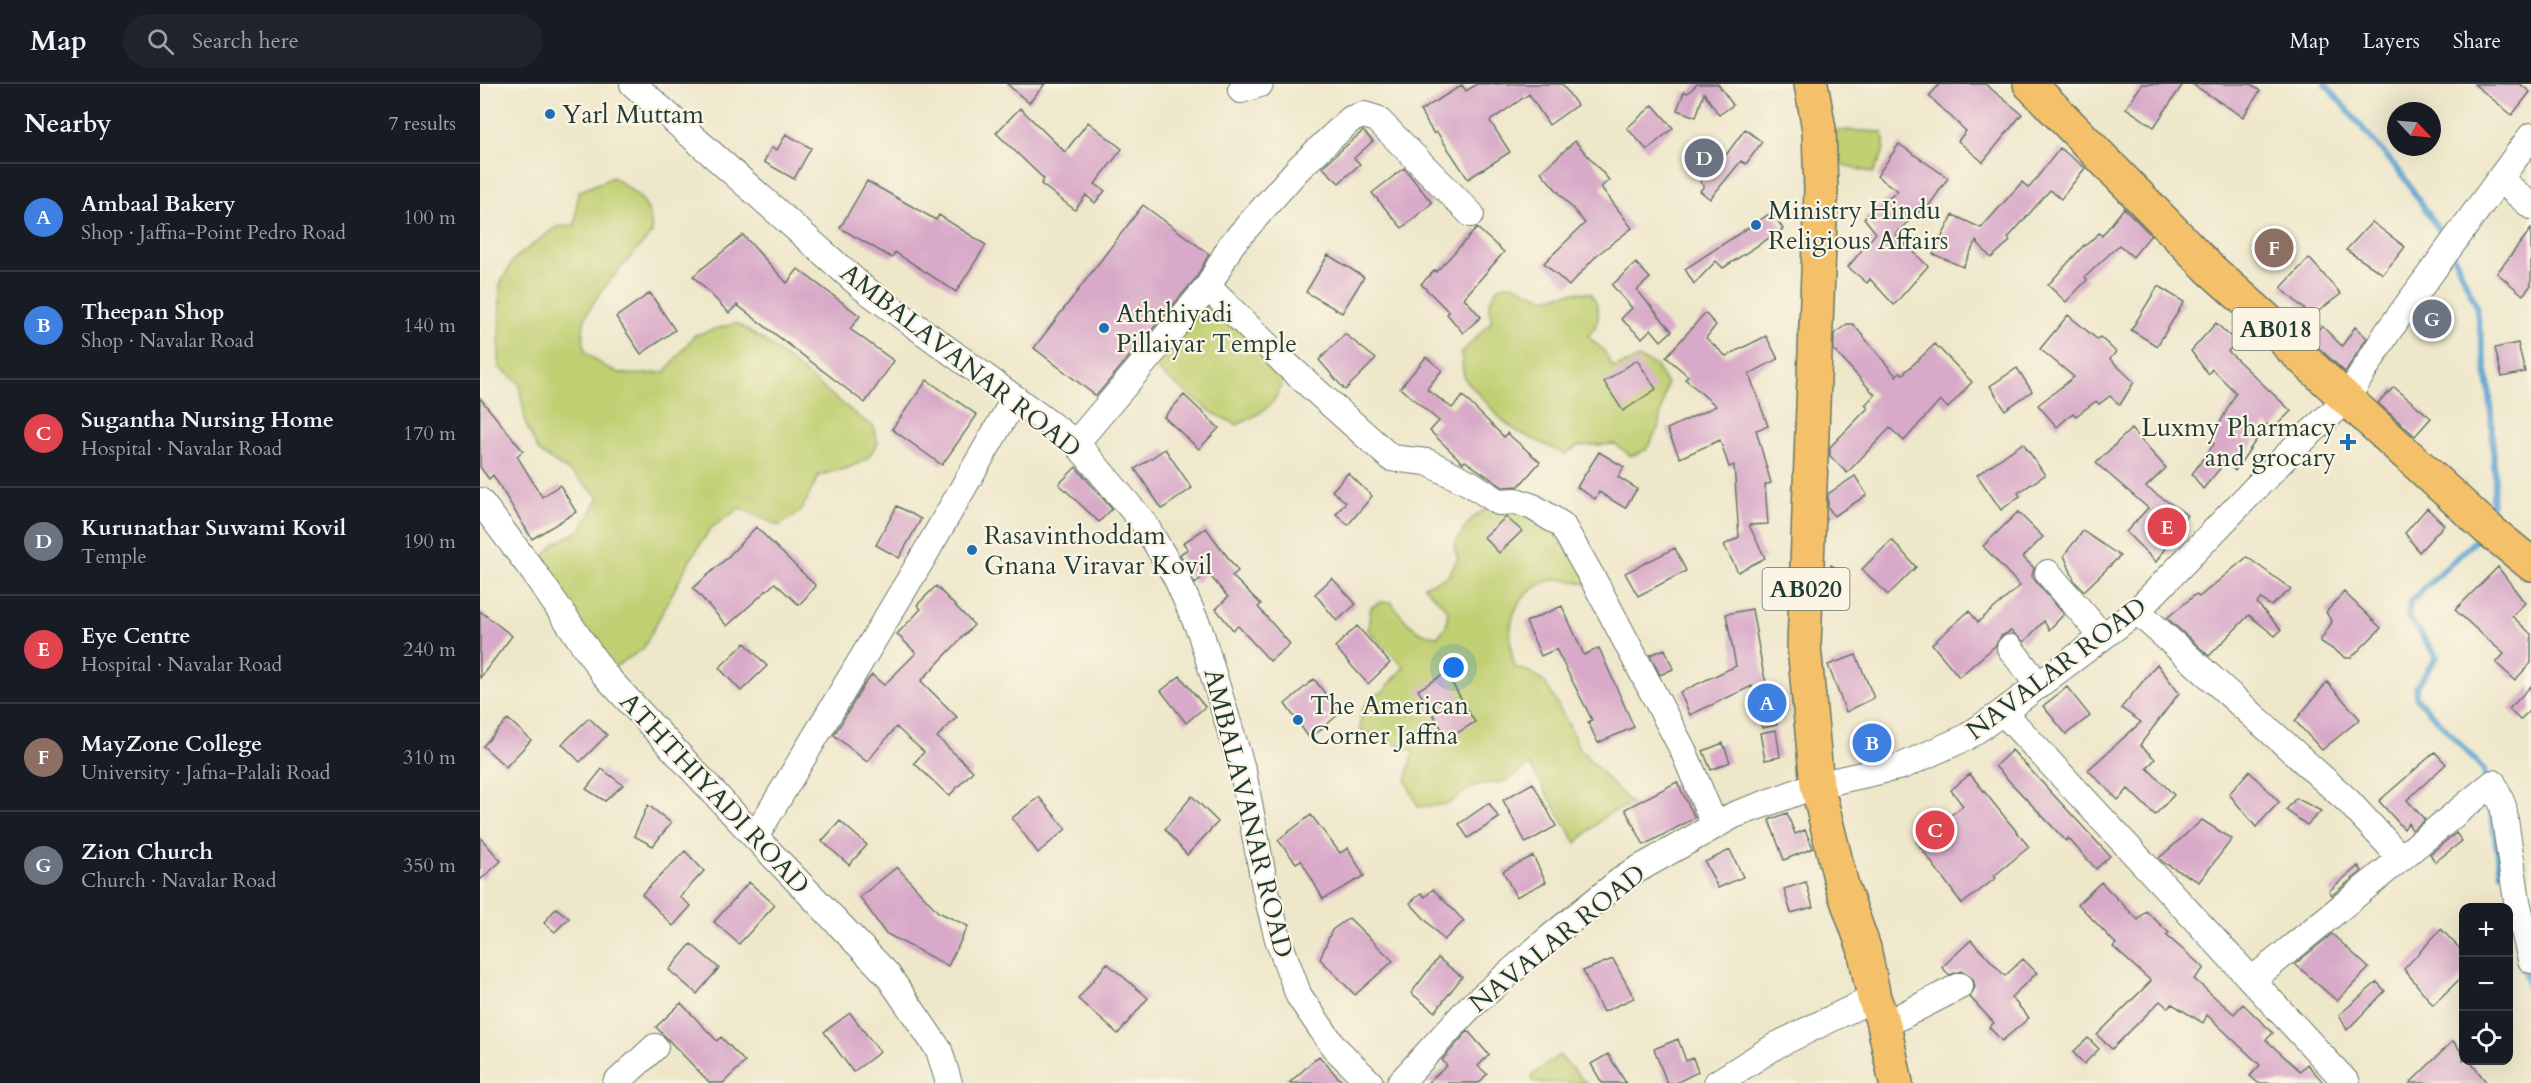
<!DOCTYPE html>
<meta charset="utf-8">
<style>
:root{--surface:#171b24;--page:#20242c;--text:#f1f3f6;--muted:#9ea1a6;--line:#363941;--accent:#db2777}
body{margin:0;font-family:Cardo,serif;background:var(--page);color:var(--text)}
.controls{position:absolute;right:18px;bottom:18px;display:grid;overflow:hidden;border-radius:12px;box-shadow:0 6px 24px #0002}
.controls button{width:54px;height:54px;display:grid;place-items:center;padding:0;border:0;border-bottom:2px solid var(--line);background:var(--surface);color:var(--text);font:30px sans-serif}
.compass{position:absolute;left:1907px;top:18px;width:54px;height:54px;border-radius:50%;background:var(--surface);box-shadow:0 6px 24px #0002;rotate:116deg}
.you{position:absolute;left:974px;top:584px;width:21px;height:21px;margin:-15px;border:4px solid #fff;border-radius:50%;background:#1a73e8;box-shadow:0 0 0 9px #1a73e833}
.badge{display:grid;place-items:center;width:39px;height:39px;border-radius:50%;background:var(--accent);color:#fff;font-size:20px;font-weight:700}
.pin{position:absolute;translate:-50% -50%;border:3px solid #fff;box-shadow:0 2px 6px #0006}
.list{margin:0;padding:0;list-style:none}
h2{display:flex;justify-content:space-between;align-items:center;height:78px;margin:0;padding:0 24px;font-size:26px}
h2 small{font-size:20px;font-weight:400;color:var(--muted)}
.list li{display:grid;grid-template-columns:39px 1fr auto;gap:18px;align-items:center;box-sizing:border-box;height:108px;padding:0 24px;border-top:2px solid var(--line)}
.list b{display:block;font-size:22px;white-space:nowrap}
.list p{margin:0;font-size:20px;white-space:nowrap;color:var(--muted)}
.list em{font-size:20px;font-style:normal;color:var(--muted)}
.icon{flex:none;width:33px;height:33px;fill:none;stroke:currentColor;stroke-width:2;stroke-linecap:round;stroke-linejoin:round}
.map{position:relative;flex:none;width:2051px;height:999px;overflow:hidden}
header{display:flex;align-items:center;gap:36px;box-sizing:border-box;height:84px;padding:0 30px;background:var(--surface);border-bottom:2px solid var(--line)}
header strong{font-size:28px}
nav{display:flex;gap:33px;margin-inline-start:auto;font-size:21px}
.search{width:420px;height:54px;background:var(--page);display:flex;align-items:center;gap:15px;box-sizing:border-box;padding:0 21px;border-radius:33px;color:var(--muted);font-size:22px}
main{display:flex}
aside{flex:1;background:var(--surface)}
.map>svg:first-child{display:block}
.green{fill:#c0cf71;stroke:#708652;stroke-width:1.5}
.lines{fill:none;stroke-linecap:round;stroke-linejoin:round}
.stream{stroke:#59a1d0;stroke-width:6}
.building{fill:#d8a9c8}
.minor-casing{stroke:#677868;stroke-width:28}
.major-casing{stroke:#677868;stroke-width:36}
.minor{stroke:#fff;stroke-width:26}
.major{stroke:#f4c16a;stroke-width:33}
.poi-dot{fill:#1f6fb2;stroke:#fcf5e5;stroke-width:2}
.labels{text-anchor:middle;stroke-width:4.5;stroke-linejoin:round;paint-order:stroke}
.shield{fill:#fcf5e5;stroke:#617469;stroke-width:1.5}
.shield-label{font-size:24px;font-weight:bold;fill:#1f3d34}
.poi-label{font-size:26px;fill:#1f3d34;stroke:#fcf5e5;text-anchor:start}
.street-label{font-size:26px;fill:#1f3d34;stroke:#fcf5e5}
</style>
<header>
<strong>Map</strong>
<div class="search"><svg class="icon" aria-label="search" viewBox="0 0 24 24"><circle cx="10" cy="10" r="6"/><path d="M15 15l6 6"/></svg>Search here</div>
<nav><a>Map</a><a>Layers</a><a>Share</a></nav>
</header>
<main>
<aside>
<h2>Nearby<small>7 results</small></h2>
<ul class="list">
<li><span class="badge" style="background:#3f7fe0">A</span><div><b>Ambaal Bakery</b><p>Shop · Jaffna-Point Pedro Road</p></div><em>100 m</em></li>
<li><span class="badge" style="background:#3f7fe0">B</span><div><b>Theepan Shop</b><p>Shop · Navalar Road</p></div><em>140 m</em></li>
<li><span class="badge" style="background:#e0444e">C</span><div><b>Sugantha Nursing Home</b><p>Hospital · Navalar Road</p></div><em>170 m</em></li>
<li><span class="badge" style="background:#6b7280">D</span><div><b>Kurunathar Suwami Kovil</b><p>Temple</p></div><em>190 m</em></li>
<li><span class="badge" style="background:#e0444e">E</span><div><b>Eye Centre</b><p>Hospital · Navalar Road</p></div><em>240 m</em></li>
<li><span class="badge" style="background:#8d6e63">F</span><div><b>MayZone College</b><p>University · Jafna-Palali Road</p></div><em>310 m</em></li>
<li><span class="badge" style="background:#6b7280">G</span><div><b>Zion Church</b><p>Church · Navalar Road</p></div><em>350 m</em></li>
</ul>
</aside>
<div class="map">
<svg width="2051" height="999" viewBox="0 0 2051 999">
<rect width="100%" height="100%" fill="#fcf5e5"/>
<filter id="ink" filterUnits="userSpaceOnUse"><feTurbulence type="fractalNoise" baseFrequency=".0167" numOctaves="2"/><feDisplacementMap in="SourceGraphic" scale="12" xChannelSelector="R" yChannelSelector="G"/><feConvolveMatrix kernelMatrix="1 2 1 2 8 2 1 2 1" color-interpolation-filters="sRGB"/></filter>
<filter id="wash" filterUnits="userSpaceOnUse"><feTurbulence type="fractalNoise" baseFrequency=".008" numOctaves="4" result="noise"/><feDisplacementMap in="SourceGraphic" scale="24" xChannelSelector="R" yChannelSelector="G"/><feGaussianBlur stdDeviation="1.35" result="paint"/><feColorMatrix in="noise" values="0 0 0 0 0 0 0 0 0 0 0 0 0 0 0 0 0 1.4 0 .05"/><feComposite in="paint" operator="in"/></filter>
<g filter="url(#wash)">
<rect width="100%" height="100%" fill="#eee7ca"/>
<path class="green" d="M1339 45 1403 48C1407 65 1401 75 1393 89L1341 75Z
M133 93C158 111 171 116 172 149 152 172 121 203 107 230 101 241 103 256 105 267 136 295 146 292 185 288L215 251 256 239 285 257 379 333 393 342 398 359 387 375 368 384 339 391 321 427 299 442 260 424 231 444 210 476 163 565 124 590 53 487 74 460 101 446 119 413 93 390 59 368 46 341 39 299 19 283 20 200 34 175 76 143 95 141 98 108Z
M1032 200 1064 214 1094 208 1111 209C1121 224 1122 238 1108 252L1124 267 1133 284 1159 274 1175 281 1187 300 1178 344 1166 366 1151 372 1135 360 1098 362 1085 370 1038 348 1022 336 984 294 981 269 1011 238 1010 217 1018 203Z
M728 203 807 281C799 318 790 326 757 341L733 329 664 276Z
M1019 418 1053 423 1118 504C1108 501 1097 497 1086 496 1075 494 1064 498 1055 504 1027 521 1027 554 1035 583L1052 589 1066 600 1088 639 1099 664 1151 720 1126 731 1096 759 1050 681 1026 697 993 702 968 720 938 723 926 697 934 667 880 646 881 627 892 612 903 608 924 583 888 546 891 523 901 518H911C923 535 936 552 958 552L966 543 968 526 944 502 968 492 978 475 974 463C988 435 992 432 1019 418Z
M1079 971 1106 999H1053L1051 992Z"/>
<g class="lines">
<path class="stream" d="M1845 0 1921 89 1967 158
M1973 170 1996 221 2010 312 2015 398 2010 432
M2001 451 1930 518 1928 532 1957 573 1936 603V613L2004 686 2006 697
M2009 716 2021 789
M2043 880 2051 916"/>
</g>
<g id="blocks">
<path class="building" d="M527 0H565L549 19Z
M997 0H1082L1097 21 1069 41 1049 10 1010 37 1030 68 988 95 957 48 954 50 940 27 982 1 986 7Z
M1217 0H1238L1253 21 1239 31 1224 9 1216 33 1197 26 1204 8 1208 9Z
M1460 0H1505L1542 30 1503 78 1478 57 1486 47 1449 12Z
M1662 0H1703L1674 43 1646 24Z
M1712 0H1770L1780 7 1763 33Z
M1994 0H2040L2050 8 2032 31Z
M1173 21 1193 44 1167 66 1147 44Z
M540 24 585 68 608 38 642 65 615 100 625 107 615 119 606 111 595 126 561 100 564 95 516 49Z
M1265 45 1282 58 1266 80 1261 77 1230 115 1220 107 1224 102 1220 98 1240 72 1243 75Z
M883 47 893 57 874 74 880 80 859 99 842 83Z
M306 50 331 64 314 95 284 78 291 64 297 66Z
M1095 57 1129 96 1121 103 1152 144 1117 171 1089 202 1064 179 1105 139 1061 88Z
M1419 60 1468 94 1446 126 1443 124 1415 150 1448 182 1414 221 1390 195 1387 199 1368 183 1396 149 1384 134 1418 107 1397 92Z
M1580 64 1605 84 1581 115 1570 106 1528 154 1530 157 1511 174 1496 157 1483 183 1453 170 1473 131 1501 144 1542 98 1549 104Z
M924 84 952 119 922 144 892 109Z
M387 97 456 136 459 131 506 161 476 208 415 168 412 174 360 144Z
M663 121 729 170 716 194 616 312 554 264Z
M1644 124 1671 151 1653 173 1639 161 1605 193 1607 196 1586 218 1568 201 1604 161 1605 162 1619 149 1622 152Z
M1292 128 1303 145 1243 184 1236 177 1214 200 1205 185Z
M1892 138 1925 163 1903 190 1866 166Z
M997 144 1024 168 984 214 1001 233 983 249 967 230 969 228 941 200 955 186 956 188Z
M2051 145V201L2043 211 2017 189Z
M263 151 307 199 318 185 380 232 370 245 414 277 385 319 257 221 249 229 213 192Z
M848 171 884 193 862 229 826 208Z
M1829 174 1861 210 1832 232 1801 204Z
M1156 179 1170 194 1157 206 1192 247 1181 257 1171 245 1162 254 1141 235 1152 224 1132 201Z
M1678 202 1704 218 1677 262 1651 246Z
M170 209 195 246 161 270 136 233Z
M1225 229 1236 241 1226 254 1246 272 1286 252 1298 275 1269 290 1288 342 1276 346 1291 399 1285 401 1288 440 1269 441 1285 474 1258 488 1244 461 1259 453 1254 381 1249 383 1240 356 1200 374 1187 345 1236 322 1205 295 1208 292 1186 273Z
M1588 231 1617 255 1620 253 1636 268 1630 275 1654 298 1640 321 1630 312 1619 320 1616 317 1596 332 1593 329 1577 343 1558 321 1594 293 1560 265Z
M1736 239 1756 258 1748 267 1811 327 1792 346 1787 340 1755 387 1747 376 1723 405 1712 390 1734 360 1731 356 1756 309 1732 285 1728 290 1711 267Z
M1367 240H1373L1416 292 1420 288 1423 290 1455 260 1492 298 1468 324 1460 316 1424 357 1410 344 1367 389 1350 372V363L1388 324 1385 321 1395 311 1354 266V250Z
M1842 242 1862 262 1875 243 1887 254 1865 288 1828 254Z
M865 250 896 275 865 306 839 276Z
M2038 259 2045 288 2022 293 2015 264Z
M946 273 962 286 947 305 972 324 983 312 1024 353 1027 349 1060 378 1039 402 1023 403 985 377 983 379 950 347 959 337 920 304Z
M1157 276 1176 305 1143 327 1124 298Z
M1537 284 1552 307 1525 326 1510 302Z
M447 296 497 331 462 381 412 345Z
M1914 303 1951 334 1935 352 1898 319Z
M704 311 739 344 719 365 684 333Z
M0 314 43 367 37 372 62 413 80 401 96 428 52 455 13 391 9 395 0 383Z
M1651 345 1686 384 1666 403 1707 431 1676 478 1646 448 1668 424 1616 379Z
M1543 359 1565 391 1538 409 1540 412 1521 426 1497 391Z
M685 365 712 404 682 425 655 385Z
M1119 368 1144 383 1138 393 1157 405 1145 424 1119 408 1115 415 1097 403Z
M596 383 632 425 619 438 579 400Z
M868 389 892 412 868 441 856 430 866 418 852 407Z
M1375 392 1387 411 1354 432 1348 423V410Z
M417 422 441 435 419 474 396 461Z
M1947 424 1964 441 1939 468 1925 449Z
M1538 428 1563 453 1543 473 1554 484 1552 492 1557 499 1584 530 1569 546 1564 537 1544 558 1531 547 1521 552 1516 561 1479 593 1452 560 1489 527 1498 538 1540 502 1503 462Z
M1026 433 1042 447 1019 469 1004 453Z
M276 443 336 502 319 521 295 499 247 542 213 504 247 474Z
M726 444 758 487 752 492 781 520 778 523 810 560 790 577 758 542 753 546 736 525 748 513 727 488 715 500 700 470 708 465 703 459Z
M1603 447 1640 472 1604 507 1595 498 1584 471Z
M1412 456 1436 483 1408 511 1382 485Z
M1195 464 1206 487 1158 512 1145 489Z
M1767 473 1811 505 1791 522 1781 515 1777 519 1801 546 1795 552 1769 531 1729 572 1687 534 1716 510 1719 513Z
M1351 481 1368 492 1354 515 1345 509V490Z
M2018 483 2045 519 2032 532 2051 550V579L2035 596 2016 579 2024 570 1975 526Z
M852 494 876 520 857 537 835 510Z
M456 502 494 541 441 597 477 633 457 653 493 687 469 712 434 679 444 668 416 643 387 678 354 651 384 601 392 591 404 601 436 569 417 550 441 525 437 521Z
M1864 508 1901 544 1871 574H1866L1840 557 1852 538 1846 528Z
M1082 522 1104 571 1119 564 1154 643 1118 659 1108 638 1112 636 1076 565 1061 572 1046 538Z
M1272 525 1283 587 1297 641 1282 644 1272 602 1210 631 1200 608 1256 582 1246 530Z
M0 527 32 552 0 594Z
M877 542 910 579 888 600 855 563Z
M265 559 287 582 261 607 239 584Z
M1185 565 1193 585 1180 591 1170 571Z
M1376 571 1394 614 1366 628 1348 581Z
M1677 580 1699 609 1660 661 1675 675 1667 684 1694 711 1675 731 1648 705 1638 716 1608 686 1661 638 1641 624Z
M966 589 995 638 968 655 938 606Z
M700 592 725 623 706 639 681 607Z
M834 595 860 629 830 655 805 620Z
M1847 598 1880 635 1842 666 1815 637Z
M2051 602V625L2040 636 2029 625Z
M1587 603 1610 632 1586 650 1563 622Z
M109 634 127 651 100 678 82 660Z
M28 635 51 656 26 683 3 662Z
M1296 646 1300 673 1285 676 1280 649Z
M1243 659 1250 678 1231 686 1223 667Z
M1532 666 1630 772 1616 785 1588 754 1586 757 1515 682Z
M1955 668 1966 680 1927 716 1945 736 1932 746 1928 739 1924 745 1899 717Z
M122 685 143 701 125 717 106 705Z
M1769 687 1799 718 1776 743 1749 710Z
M1490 690 1549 763 1514 792 1516 794 1482 820 1436 757 1483 722 1471 706Z
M1197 698 1215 734 1164 761 1145 725Z
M1053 699 1076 742 1046 759 1023 716Z
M712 712 738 738 707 771 685 745Z
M559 713 586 745 558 769 532 734Z
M1816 714 1841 727 1827 741 1806 726Z
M1009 719 1019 734 988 754 979 740Z
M168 721 191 739 173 762 154 752Z
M1307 729 1315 750 1325 746 1333 764 1304 776 1289 736Z
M831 731 860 769 868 764 884 792 843 815 821 776 816 779 798 756Z
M1722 736 1752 755 1719 798 1684 779 1679 774Z
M360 737 387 761 369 781 342 757Z
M1976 749 1982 757 1955 778 1950 770Z
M0 753 21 777 0 796Z
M1250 766 1263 793 1238 804 1225 778Z
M205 767 224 787 200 813 211 822 193 842 162 810Z
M1053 772 1066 798 1036 813 1023 787Z
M1878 782 1882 787 1852 811 1849 807Z
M417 783 458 828 488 842 468 882 405 849 380 813Z
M269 798 295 821 259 860 234 838Z
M1326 798 1333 823 1311 829 1304 805Z
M1621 798 1658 836 1666 827 1689 849 1686 851 1724 884 1714 895 1754 930 1763 920 1793 949 1786 956 1820 987 1827 980 1844 999H1778L1770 992 1780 981 1727 931 1723 939 1692 920 1688 924 1680 917 1632 965 1617 951 1671 897 1633 863 1636 860 1598 820Z
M953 805 984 837 964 856 930 819 941 809 945 813Z
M76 824 89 834 75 848 64 839Z
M869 834 913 877 875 911 840 875 852 846Z
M1961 845 1983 868V892L1953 921 1924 885Z
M1852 850 1889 884 1857 917 1815 880Z
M1491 856 1525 892 1543 875 1557 889 1531 913 1549 934 1522 957 1509 943 1514 939 1490 913 1495 903 1493 895 1481 887 1469 891 1462 883Z
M211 860 239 884 217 910 189 886Z
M958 874 982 893 955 928 931 909Z
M1133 875 1154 914 1123 928 1103 887Z
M627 879 668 914 638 950 598 915Z
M1897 898 1905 907 1867 946 1859 931Z
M201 919 237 957 241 953 265 978 243 999H230L176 943Z
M370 929 400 968 373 988 344 948Z
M988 947 1009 971 998 982 1007 990 999 999H947L967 982 962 976Z
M1608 954 1619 965 1604 980 1593 968Z
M1198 955 1206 977 1213 974 1218 988 1196 999H1187L1174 965Z
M1973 957 1983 970V976H1989L2007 999H1930Z
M1128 970 1146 999H1122L1111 980Z
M839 972 863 999H809Z"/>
</g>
</g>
<g filter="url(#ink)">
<use href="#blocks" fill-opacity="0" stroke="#677868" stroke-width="1.5"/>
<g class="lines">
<defs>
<path id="minor" d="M153 0 382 203 596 359 664 439 697 495 720 547 763 688 785 803 798 855 819 912 854 963 890 999
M761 6 780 0
M2020 95 2051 122
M728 203 751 161 818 85 871 35 884 31 897 35 991 130
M596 359 728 203 807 281 911 374 947 378 991 400 1019 418 1036 417 1053 423 1082 441 1118 504 1203 666 1235 742
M0 417 53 487 124 590 275 753 407 890 459 966 469 999
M1568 489 1623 553
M1657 527 1868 717 1921 774
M1530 564 1559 602
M1523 628 1867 999
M275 753 442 475 535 314
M1772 896 2013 699 2023 722 2037 817 2051 876
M1404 941 1480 902
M136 999 175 963
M920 999 988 925 1067 856 1146 792 1254 731 1337 701 1422 682 1485 654 1523 628 1657 527 1812 366 1866 316 1907 249 2051 52
M1237 999 1297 961 1394 914"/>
<path id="major" d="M1331 0 1339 45 1341 108 1324 562 1337 701 1362 802 1384 864 1394 914 1404 941 1416 999
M1550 0 1730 185 1794 242 1809 262 2008 445 2051 480"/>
</defs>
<use href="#minor" class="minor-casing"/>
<use href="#major" class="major-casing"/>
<use href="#minor" class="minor"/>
<use href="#major" class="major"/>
</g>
</g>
<g class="poi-dot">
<circle cx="70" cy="30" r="6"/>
<circle cx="1276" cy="141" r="6"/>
<circle cx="624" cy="244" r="6"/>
<path d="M1865 349h6v6h6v6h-6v6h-6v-6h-6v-6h6z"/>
<circle cx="492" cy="466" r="6"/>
<circle cx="818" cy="636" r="6"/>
</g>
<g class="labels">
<g class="shield">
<rect x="1752.5" y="224" width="87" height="42" rx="4.5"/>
<rect x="1282.5" y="484" width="87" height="42" rx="4.5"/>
</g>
<g class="shield-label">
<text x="1796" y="253">AB018</text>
<text x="1326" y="513">AB020</text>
</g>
<g class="poi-label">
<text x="82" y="39">Yarl Muttam</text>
<text x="1288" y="135">Ministry Hindu<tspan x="1288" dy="30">Religious Affairs</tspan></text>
<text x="636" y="238">Aththiyadi<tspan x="636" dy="30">Pillaiyar Temple</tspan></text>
<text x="1856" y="352" text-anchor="end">Luxmy Pharmacy<tspan x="1856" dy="30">and grocary</tspan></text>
<text x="504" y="460">Rasavinthoddam<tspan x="504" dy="30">Gnana Viravar Kovil</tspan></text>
<text x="830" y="630">The American<tspan x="830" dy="30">Corner Jaffna</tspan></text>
</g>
<g class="street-label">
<text transform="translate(481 276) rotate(38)" y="9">AMBALAVANAR ROAD</text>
<text transform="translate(1576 584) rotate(-37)" y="9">NAVALAR ROAD</text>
<text transform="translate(235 709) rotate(47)" y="9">ATHTHIYADI ROAD</text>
<text transform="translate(769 729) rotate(76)" y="9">AMBALAVANAR ROAD</text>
<text transform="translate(1077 854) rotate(-39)" y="9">NAVALAR ROAD</text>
</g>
</g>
</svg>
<div class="controls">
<button>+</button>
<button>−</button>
<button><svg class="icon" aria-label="locate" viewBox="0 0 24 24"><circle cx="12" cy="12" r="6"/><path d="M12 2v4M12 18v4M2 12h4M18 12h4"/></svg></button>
</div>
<svg class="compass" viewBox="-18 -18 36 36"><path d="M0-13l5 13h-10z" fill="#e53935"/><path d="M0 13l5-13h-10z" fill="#9ea1a6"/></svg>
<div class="you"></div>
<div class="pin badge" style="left:1287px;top:619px;background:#3f7fe0">A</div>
<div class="pin badge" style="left:1392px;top:659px;background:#3f7fe0">B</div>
<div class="pin badge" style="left:1455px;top:746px;background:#e0444e">C</div>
<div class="pin badge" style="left:1224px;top:74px;background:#6b7280">D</div>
<div class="pin badge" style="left:1687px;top:443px;background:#e0444e">E</div>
<div class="pin badge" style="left:1794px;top:164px;background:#8d6e63">F</div>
<div class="pin badge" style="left:1952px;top:235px;background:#6b7280">G</div>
</div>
</main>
